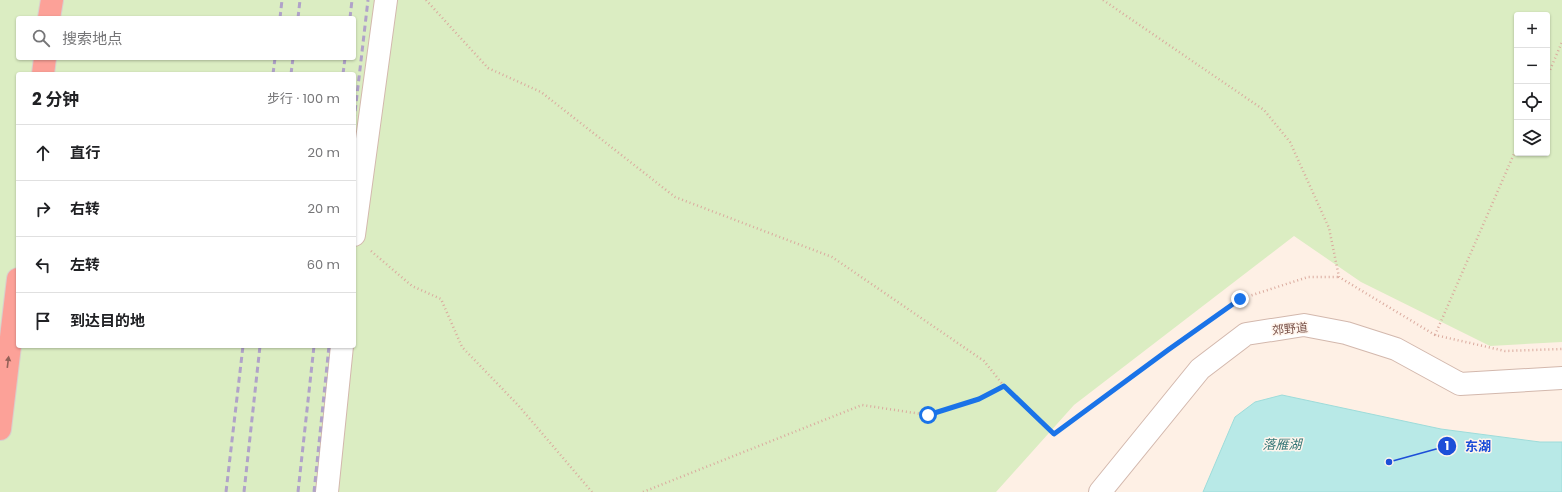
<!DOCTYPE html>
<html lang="zh">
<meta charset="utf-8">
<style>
:root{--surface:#fff;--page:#f2f2f2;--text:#202124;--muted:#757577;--line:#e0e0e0}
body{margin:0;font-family:Poppins,"Noto Sans SC",sans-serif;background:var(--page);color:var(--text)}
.controls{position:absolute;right:12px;top:12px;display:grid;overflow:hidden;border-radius:4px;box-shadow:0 1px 3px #0004}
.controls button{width:36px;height:36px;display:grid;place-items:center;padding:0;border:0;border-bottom:1px solid var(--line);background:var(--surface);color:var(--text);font:20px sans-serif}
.stop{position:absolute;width:12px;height:12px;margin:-9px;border:3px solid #1a73e8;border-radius:50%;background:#fff}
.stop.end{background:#1a73e8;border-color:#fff;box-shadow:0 1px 4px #0008}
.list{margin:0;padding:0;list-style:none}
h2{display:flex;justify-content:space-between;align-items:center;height:52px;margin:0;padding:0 16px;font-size:17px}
h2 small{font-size:13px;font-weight:400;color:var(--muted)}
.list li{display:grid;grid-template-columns:26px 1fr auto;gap:12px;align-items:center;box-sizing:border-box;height:56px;padding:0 16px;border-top:1px solid var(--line)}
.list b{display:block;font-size:15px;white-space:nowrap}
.list em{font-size:13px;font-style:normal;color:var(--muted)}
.icon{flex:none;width:22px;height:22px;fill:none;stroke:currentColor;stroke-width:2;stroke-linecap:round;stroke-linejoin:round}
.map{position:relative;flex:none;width:1562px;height:492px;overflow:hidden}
.search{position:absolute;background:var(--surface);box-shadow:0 1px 3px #0004;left:16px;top:16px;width:340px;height:44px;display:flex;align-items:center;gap:10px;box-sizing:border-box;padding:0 14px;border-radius:4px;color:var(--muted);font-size:15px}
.panel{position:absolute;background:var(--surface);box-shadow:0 1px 3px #0004;left:16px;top:72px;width:340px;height:276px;border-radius:4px}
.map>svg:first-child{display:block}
.green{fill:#dbedc2;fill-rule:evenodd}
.water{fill:#b8e9e7;stroke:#9edcda}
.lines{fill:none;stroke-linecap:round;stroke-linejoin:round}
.minor-casing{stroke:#d3b8ad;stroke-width:24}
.highway-casing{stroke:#d9cecc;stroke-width:24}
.path{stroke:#daaa9e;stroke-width:2.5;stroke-dasharray:1 3;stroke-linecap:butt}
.minor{stroke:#fff;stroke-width:22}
.highway{stroke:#fca198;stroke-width:22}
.rail{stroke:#b0a2c9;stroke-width:3;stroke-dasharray:6 4;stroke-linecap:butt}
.oneway{fill:#936158}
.route{stroke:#1a73e8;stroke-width:5}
.labels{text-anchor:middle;stroke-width:3;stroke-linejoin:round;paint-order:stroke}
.street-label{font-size:12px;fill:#795148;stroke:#fff5ed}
.water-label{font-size:13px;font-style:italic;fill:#387877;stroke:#fff5ed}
.leader{fill:none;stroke:#1d4ed8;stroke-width:1.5}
.callout-dot{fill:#1d4ed8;stroke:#fff5ed;stroke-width:1.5}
.mark-label{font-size:12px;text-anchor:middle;font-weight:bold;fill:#fff}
.callout-label{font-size:13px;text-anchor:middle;font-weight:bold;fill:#1d4ed8;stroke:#fff5ed;stroke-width:3;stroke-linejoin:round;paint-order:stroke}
</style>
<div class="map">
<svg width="1562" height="492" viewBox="0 0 1562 492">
<rect width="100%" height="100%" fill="#fef0e5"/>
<path class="green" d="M0 0H1562V342L1490 346 1361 282 1294 236 1074 405 996 492H0ZM1517 15H1547V153H1517ZM18 18H354V58H18ZM18 74H354V346H18Z"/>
<path class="water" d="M1282 395 1441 429 1540 442H1562V492H1203L1235 417 1255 402Z"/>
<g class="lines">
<defs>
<path id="minor" d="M354 235 386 0
M327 492 342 346
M1100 492 1200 369 1246 334 1304 325 1346 333 1396 349 1460 384 1562 378"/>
<path id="highway" d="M49 18 52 0
M43 74 45 58
M0 429 18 279"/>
</defs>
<use href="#minor" class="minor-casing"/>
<use href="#highway" class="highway-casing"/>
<path class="path" d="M426 0 488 68 541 92 675 197 832 257 984 361 1004 386 1054 434 1168 350 1240 299 1308 277H1339
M1103 0 1264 110 1290 142 1329 228 1339 277 1435 335 1505 351 1562 349
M1547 77 1562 42
M371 251 412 286 441 299 462 347 518 405 592 492
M1435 335 1517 147
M643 492 862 405 928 415 979 399 1004 386"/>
<use href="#minor" class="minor"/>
<use href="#highway" class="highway"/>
<path class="rail" d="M280 18 282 0
M298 18 300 0
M350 18 352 0
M273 74 275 58
M291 74 293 58
M343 74 345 58
M354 121 368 0
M226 492 243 346
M244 492 260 346
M298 492 314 346
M314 492 329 346"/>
</g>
<defs><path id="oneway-solid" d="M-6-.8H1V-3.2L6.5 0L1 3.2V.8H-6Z"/></defs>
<use class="oneway" href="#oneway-solid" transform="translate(8 362) rotate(-83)"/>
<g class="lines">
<path class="route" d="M928 415 979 399 1004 386 1054 434 1168 350 1240 299"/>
</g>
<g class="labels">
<g class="street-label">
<text transform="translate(1290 329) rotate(-5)" y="4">郊野道</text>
</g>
<g class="water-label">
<text x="1282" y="449">落雁湖</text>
</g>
</g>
<path class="leader" d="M1389 462L1447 446"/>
<g class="callout-dot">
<circle cx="1389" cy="462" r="4"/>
<circle cx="1447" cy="446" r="10"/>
</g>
<g class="mark-label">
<text x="1447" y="450">1</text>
</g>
<g class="callout-label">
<text x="1478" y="451">东湖</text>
</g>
</svg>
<div class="controls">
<button>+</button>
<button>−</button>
<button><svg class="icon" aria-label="locate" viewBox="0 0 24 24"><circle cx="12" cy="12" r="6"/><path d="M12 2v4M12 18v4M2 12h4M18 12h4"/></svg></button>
<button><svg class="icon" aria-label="layers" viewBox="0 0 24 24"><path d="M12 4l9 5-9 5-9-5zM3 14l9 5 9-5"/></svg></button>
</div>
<div class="stop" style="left:928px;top:415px"></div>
<div class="stop end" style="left:1240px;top:299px"></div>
<div class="search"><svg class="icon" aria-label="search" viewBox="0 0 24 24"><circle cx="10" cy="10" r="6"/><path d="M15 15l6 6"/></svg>搜索地点</div>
<section class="panel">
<h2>2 分钟<small>步行 · 100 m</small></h2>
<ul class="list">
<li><svg class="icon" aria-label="ahead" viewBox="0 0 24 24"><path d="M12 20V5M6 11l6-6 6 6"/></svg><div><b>直行</b></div><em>20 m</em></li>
<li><svg class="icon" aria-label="right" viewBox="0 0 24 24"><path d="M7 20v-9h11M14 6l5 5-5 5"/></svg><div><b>右转</b></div><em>20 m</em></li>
<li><svg class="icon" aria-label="left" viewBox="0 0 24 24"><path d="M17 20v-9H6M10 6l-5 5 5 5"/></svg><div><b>左转</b></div><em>60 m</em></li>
<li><svg class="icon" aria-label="arrive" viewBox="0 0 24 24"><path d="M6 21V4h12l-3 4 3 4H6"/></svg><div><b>到达目的地</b></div></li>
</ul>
</section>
</div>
